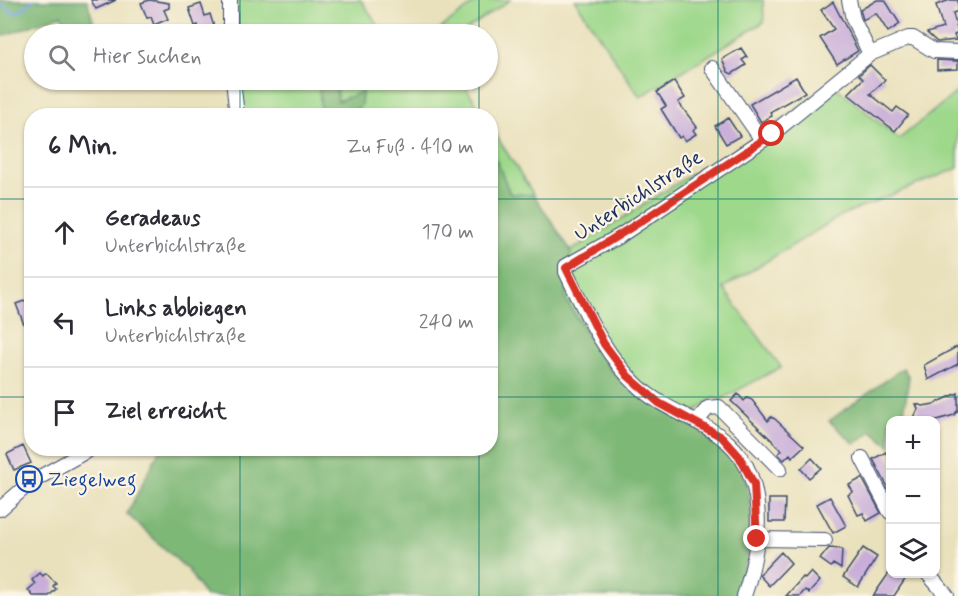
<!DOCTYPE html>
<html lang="de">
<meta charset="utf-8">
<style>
:root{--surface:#fff;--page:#f7f7f7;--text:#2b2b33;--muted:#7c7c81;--line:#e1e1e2}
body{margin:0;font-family:Mynerve,sans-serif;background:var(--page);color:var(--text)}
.controls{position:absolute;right:18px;bottom:18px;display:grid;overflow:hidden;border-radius:12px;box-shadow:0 2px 4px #0004}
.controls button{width:54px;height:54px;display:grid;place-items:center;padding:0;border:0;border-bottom:2px solid var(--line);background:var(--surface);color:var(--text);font:30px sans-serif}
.stop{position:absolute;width:18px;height:18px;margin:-14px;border:4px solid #d93025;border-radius:50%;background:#fff}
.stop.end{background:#d93025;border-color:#fff;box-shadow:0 2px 6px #0008}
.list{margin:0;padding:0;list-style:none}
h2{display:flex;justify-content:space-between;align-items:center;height:78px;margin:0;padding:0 24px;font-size:26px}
h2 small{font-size:20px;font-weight:400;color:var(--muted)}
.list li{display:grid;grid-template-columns:39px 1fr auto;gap:18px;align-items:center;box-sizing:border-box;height:90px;padding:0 24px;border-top:2px solid var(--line)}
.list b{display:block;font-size:22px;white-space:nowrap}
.list p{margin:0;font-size:20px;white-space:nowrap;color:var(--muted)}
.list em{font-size:20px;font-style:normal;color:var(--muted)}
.icon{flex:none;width:33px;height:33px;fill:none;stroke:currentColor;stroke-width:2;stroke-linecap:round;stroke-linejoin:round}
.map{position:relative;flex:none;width:958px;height:596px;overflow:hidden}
.search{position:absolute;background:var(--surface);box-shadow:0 2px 4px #0004;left:24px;top:24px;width:474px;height:66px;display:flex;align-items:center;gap:15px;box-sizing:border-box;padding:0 21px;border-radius:33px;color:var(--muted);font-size:22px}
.panel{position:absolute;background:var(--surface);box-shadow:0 2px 4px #0004;left:24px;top:108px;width:474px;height:348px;border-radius:24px}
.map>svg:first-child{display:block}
.green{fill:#9dd88b;stroke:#5c8474;stroke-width:1.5}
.forest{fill:#7eb877;stroke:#4c746a;stroke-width:1.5}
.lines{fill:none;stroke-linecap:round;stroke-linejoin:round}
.stream{stroke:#76a4df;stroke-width:3}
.building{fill:#c8add9}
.minor-casing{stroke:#3a4a6c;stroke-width:16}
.minor{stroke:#fff;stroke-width:14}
.route{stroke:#d93025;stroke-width:8}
.grid{fill:none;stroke:#0f766e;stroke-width:1.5;stroke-opacity:0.55}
.labels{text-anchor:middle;stroke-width:4.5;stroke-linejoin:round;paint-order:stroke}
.street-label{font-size:21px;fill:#1b2f5e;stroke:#fcf5e5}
.transit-label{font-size:21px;fill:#164399;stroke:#fcf5e5;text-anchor:start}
</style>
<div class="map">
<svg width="958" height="596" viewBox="0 0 958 596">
<rect width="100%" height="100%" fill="#fcf5e5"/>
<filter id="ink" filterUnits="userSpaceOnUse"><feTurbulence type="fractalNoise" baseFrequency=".0167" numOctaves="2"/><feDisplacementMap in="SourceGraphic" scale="12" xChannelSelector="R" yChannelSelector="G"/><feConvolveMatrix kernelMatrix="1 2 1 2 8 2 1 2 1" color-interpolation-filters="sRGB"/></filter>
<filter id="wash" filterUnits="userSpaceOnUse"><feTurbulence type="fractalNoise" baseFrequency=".008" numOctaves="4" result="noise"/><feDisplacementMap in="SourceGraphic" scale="24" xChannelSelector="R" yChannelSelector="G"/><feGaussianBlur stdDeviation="1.35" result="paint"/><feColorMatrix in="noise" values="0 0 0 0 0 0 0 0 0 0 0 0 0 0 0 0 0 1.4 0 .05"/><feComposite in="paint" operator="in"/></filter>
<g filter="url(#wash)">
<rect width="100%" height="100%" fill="#e9e1bc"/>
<path class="green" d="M235 0H361L384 34H236Z
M479 0H510L460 34H433Z
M575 0H763L764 22 640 97Z
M239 80H319L320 104 324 115H242Z
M335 80H461L484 115H351L361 105 362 92 338 101Z
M831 83 899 139 958 91V168L842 215 723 288 781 367 720 400 714 398 693 413 686 422 631 390 609 365 565 299 571 251 693 173 698 174 767 130Z
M490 126 534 195 510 194 497 162H491Z"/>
<path class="forest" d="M0 0H87L97 34H74L61 15 0 37Z
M319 80H335L338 101 362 92 361 105 351 115H324L320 104Z
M497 161 510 194 534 195 571 251 565 299C584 329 604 370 633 391 659 409 689 421 716 439 766 473 752 547 738 596H205L188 570 127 514 159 451 163 449 490 448V162Z
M903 368 909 377 903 420H890V446L872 431 855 444 829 421Z"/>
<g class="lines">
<path class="stream" d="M0 6 4 5 13 13 25 8 33 0"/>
</g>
<g id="blocks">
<path class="building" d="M91 0H116L96 9Z
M149 0 169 3V8L164 10 168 19 154 25 151 17 147 18 141 3Z
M877 0H885L900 24 888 32 876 13 863 20 862 16 860 10Z
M950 0H958V11L953 13 958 33 954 35 956 40 937 42 927 33 943 28 936 5Z
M833 2 858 51 837 64 820 38 834 29 821 10Z
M201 4 205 16 210 14 216 33 201 34 198 25 195 26 189 8Z
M741 48 747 57 742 60 746 65 732 74 728 72 722 59Z
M937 60 958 61V69L937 70Z
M870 65 885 80 870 94 893 112 897 107 908 115 895 131 848 94 863 79 859 75Z
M796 77 805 92 770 112 772 116 761 122 750 104Z
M674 81 685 98 678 102 697 127 693 130 696 134 685 141 682 136 679 138 671 125 661 109 666 106 657 92Z
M728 118 740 136 726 144 715 126Z
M32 298V324L25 327 16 304Z
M958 346V364L928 380 924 365Z
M958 393V410L954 415 937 420H913L918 409 916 404 923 406 934 404Z
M738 394 744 401 747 398 752 400 768 421 771 417 775 419 804 446 792 457 790 454 784 460 778 454 782 450 731 401Z
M23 446 31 463 14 470 7 454Z
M886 452 891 461V493L873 459Z
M812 458 821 468 809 478 801 469Z
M862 478 881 513 867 521 863 513 858 515 848 495 853 492 849 485Z
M830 497 846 526 833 533 817 504Z
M769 499H785L784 522H769Z
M829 548 842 549 841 569 833 564 831 567 820 559Z
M863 548 877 557 858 587 843 577Z
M781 552 791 563 769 586 759 575Z
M811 572 820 581 809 593 805 590 800 596H786L803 577 805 579Z
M40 573 43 576 46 573 56 583 53 586 56 589 49 596H33L28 590 35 584 32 580Z
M889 573H899L906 578 894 596H873Z"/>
</g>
</g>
<g filter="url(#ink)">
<use href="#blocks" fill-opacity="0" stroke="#3a4a6c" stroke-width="1.5"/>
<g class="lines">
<defs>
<path id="minor" d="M849 0 853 19 870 54
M230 34V0
M712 68 762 140
M233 80 237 116
M696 422 708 408 719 407 780 469
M862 458 890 512
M0 509 31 482 92 448
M757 539 825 540
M928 574 947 596
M744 596C761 546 771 472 720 436 694 417 663 409 639 387 605 356 586 313 566 272V266L621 235 772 134 870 54 908 38H913L934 51 958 52"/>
</defs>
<use href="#minor" class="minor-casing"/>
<use href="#minor" class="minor"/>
</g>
</g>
<g class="lines" filter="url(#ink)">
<path class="route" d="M757 539 754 484 739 456 722 437 659 403 628 376 604 344 566 268 643 220 772 134"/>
</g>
<path class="grid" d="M240 0V34M479 0V34M718 0V596M240 80V116M479 80V116M0 199H32M490 199H958M0 397H32M490 397H958M240 448V596M479 448V596"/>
<defs>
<symbol id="bus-ring" viewBox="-11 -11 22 22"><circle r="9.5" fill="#fcf5e5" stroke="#1a4fb4" stroke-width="1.5"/><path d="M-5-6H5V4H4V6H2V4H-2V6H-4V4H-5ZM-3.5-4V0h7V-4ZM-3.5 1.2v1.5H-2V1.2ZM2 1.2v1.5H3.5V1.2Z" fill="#1a4fb4"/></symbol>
</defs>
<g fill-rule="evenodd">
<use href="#bus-ring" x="14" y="464" width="30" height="30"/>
</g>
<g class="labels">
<g class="street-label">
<text transform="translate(638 195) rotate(-33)" y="7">Unterbichlstraße</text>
</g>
<g class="transit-label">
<text x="48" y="486">Ziegelweg</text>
</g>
</g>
</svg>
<div class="controls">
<button>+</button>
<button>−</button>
<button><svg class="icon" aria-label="layers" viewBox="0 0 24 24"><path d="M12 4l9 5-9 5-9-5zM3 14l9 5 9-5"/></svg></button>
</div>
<div class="stop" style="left:772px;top:134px"></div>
<div class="stop end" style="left:757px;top:539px"></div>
<div class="search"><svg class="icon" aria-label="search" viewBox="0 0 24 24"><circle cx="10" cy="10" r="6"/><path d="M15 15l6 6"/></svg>Hier suchen</div>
<section class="panel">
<h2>6 Min.<small>Zu Fuß · 410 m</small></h2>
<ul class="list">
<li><svg class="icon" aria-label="ahead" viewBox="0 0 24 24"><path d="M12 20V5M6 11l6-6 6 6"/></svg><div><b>Geradeaus</b><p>Unterbichlstraße</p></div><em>170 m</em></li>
<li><svg class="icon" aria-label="left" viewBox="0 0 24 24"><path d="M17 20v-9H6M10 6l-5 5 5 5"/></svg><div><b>Links abbiegen</b><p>Unterbichlstraße</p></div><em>240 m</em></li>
<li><svg class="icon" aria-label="arrive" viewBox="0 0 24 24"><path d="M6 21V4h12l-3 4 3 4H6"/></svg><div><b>Ziel erreicht</b></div></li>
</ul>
</section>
</div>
